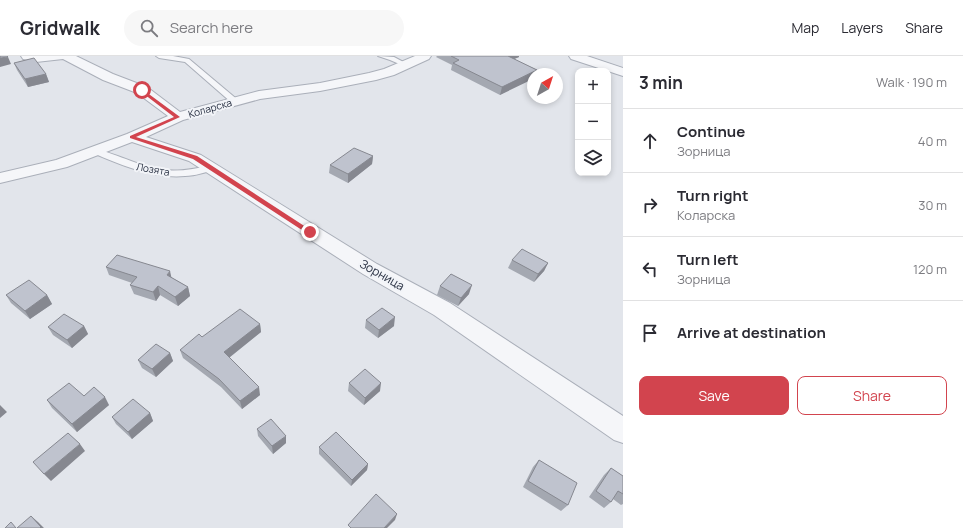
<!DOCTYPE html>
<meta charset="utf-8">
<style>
:root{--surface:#fff;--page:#f7f7f7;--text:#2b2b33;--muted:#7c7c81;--line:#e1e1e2;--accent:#d2444e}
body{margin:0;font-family:Manrope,sans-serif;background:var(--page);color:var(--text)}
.controls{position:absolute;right:12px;top:12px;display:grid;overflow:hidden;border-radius:8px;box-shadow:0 2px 6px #0003}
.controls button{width:36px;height:36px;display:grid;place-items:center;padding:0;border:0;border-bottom:1px solid var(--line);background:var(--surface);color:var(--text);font:20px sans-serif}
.compass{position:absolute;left:527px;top:12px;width:36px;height:36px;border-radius:50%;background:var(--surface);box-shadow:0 2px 6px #0003;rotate:39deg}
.stop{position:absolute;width:12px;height:12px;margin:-9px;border:3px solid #d2444e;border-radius:50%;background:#fff}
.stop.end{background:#d2444e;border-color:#fff;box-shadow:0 1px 4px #0008}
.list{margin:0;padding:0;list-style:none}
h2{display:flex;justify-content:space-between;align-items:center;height:52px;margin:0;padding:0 16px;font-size:17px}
h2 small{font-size:13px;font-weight:400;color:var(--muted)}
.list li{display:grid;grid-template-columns:26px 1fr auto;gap:12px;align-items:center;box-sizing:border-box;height:64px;padding:0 16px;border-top:1px solid var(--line)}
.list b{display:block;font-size:15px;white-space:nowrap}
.list p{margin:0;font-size:13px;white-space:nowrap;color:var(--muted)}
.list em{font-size:13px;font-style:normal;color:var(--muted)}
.actions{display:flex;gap:8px;padding:12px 16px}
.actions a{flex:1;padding:9px 0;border:1px solid var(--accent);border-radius:8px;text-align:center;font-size:14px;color:var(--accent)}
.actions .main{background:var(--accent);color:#fff}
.icon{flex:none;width:22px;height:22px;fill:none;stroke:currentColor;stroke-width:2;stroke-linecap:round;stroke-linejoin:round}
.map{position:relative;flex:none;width:623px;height:472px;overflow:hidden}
header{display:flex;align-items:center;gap:24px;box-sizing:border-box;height:56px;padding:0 20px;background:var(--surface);border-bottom:1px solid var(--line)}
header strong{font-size:19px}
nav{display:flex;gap:22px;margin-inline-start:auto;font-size:14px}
.search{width:280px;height:36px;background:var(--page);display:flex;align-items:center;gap:10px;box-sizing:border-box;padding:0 14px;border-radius:22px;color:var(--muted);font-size:15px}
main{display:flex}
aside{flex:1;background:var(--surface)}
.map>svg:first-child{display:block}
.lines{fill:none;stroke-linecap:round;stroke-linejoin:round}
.service-casing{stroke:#aaafb9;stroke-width:2}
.minor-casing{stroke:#aaafb9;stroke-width:2}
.service{fill:#f5f6f9;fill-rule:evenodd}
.minor{fill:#f5f6f9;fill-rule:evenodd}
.wall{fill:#a4a8b1}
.shaded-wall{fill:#868890}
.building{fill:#bfc3ce;stroke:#868890}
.route{fill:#d2444e}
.labels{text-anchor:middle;stroke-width:4;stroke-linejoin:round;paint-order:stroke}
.far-street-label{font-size:10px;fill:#293143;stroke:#f2f4f8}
.street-label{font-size:12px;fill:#293143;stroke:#f2f4f8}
</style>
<header>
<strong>Gridwalk</strong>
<div class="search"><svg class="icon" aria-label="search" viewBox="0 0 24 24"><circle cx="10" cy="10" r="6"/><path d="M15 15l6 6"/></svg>Search here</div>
<nav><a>Map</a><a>Layers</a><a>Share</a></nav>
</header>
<main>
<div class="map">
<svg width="623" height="472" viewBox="0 0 623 472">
<rect width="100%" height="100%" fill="#e2e5eb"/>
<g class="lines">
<defs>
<path id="service" d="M156 0H173L189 3 239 45 238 47H232L185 6 159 2Z
M378 0 394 1 409 9 404 10 390 4Z
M93 93C100 92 140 109 151 112 173 117 191 114 212 109L216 112 215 114C205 116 195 120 185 120 154 123 121 109 93 97L92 95Z"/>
<path id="minor" d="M21 0H76L113 18 147 31 180 56 259 35 320 27 369 17 384 13 415 0H431L429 3 394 19 376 24 320 35 260 43 183 64 146 81 201 99 377 208 450 247 623 360V387L614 384 434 259 363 218 189 105 132 86 67 111 0 127V117L56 104 127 78 168 60 137 37 103 24 63 3 36 6 23 3Z
M569 0H587L623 12V20L571 3Z"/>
</defs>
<use href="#service" class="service-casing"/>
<use href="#minor" class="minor-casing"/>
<use href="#service" class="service"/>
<use href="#minor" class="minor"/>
</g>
<path class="wall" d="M437 0H519V1L514 3 537 14 536 18H533L500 39 451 14 452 9 436 1Z
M14 7 46 18 49 26 28 31 17 14Z
M373 100 372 108 348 127 329 117 330 109Z
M512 204 548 207 544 215 534 226 508 212Z
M106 211 171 221 188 231 190 240 178 250 160 239 156 245 134 238 130 229 132 227 109 219Z
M440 230 469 238 458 250 437 239Z
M6 239H47L52 248 30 263 11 247Z
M366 264 394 270 378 282 365 272Z
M260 268 261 276 229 302 260 339 242 353 221 331 183 302 180 294 202 281Z
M84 270 88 278 72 292 53 279 48 271Z
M170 297 173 305 156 321 142 312 138 304Z
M349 327 380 335 364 349 348 335Z
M84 340 109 349 77 376 52 352 47 344Z
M150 357 153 365 132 383 116 368 112 361Z
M257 373 286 387 273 398 258 380Z
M319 391 368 408 367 414 351 430 319 398Z
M539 404 568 449 561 455 523 431 533 411Z
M611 412 623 420V448L621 449 613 443 611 446 604 452 589 441 604 419Z"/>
<path class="shaded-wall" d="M506 0H519V1L504 7Z
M8 1 11 8 0 11V2Z
M537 14 536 18H533V23L500 39 502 31Z
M46 18 49 26 28 31 25 23Z
M373 100 372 108 348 127V118Z
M548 207 544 215 534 226 538 218Z
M170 215 172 224 167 219Z
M472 229 469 238 458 250 461 242Z
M158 230 160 239 156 245 153 236Z
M188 231 190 240 178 250 175 241Z
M47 239 52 248 30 263 25 255Z
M395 261 394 270 378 282 379 274Z
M260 268 261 276 226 304 224 296Z
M84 270 88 278 72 292 67 284Z
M170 297 173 305 156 321 152 313Z
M381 327 380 335 364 349 365 342Z
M259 331 260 339 242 353 240 345Z
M105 341 109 349 77 376 72 368Z
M0 349 7 356 0 362Z
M150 357 153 365 132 383 128 376Z
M286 380V387L273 398 272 390Z
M80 388 85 395 51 425 44 418Z
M368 408 367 414 351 430 352 424Z
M397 458 395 464 387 472H384Z
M31 460 38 466 44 472H40Z"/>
<path class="building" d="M0 0H7L8 1 0 2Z
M451 0H508L537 14 502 31 453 7 459 4Z
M34 2 46 18 25 23 14 7Z
M354 92 373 100 348 118 330 109Z
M522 193 548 207 538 218 512 204Z
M117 199 170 215 167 219 188 231 175 241 158 230 153 236 130 229 137 221 106 211Z
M451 218 472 229 461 242 440 230Z
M29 224 47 239 25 255 6 239Z
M382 252 395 261 379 274 366 264Z
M240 253 260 268 224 296 259 331 240 345 219 323 180 294 199 278 202 281Z
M64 258 84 270 67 284 48 271Z
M156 288 170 297 152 313 138 304Z
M365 313 381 327 365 342 349 327Z
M69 327 84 340 94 331 105 341 72 368 47 344Z
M133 343 150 357 128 376 112 361Z
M271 363 286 380 272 390 257 373Z
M336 376 368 408 352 424 319 391Z
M68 377 80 388 44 418 33 406Z
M539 404 577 427 568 449 528 425Z
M611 412 623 420V438L618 435 611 446 596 435Z
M376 438 397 458 384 472H351L348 469Z
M31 460 41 471 40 472H17Z
M11 466 16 472H5Z"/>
<path class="route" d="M142 33 180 61 136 81 197 100 312 175V178H308L193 103 130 82V80L174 61 140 35Z"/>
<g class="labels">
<g class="far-street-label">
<text transform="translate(210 52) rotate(-16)" y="4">Коларска</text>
<text transform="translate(153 113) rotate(10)" y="4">Лозята</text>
</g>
<g class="street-label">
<text transform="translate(382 219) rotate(30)" y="4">Зорница</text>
</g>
</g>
</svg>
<div class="controls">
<button>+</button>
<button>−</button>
<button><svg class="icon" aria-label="layers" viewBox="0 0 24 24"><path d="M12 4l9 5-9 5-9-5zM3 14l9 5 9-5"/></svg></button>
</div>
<svg class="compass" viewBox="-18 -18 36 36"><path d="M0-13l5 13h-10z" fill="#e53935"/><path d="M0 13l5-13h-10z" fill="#7c7c81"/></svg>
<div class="stop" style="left:142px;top:34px"></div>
<div class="stop end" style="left:310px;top:176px"></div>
</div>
<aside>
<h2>3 min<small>Walk · 190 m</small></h2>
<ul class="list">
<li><svg class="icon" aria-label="ahead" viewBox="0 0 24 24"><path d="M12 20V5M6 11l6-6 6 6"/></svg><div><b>Continue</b><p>Зорница</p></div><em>40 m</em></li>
<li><svg class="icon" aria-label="right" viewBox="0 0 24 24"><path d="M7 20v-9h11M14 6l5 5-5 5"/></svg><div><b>Turn right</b><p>Коларска</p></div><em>30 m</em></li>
<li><svg class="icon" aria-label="left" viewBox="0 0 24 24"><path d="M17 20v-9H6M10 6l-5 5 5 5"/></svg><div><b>Turn left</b><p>Зорница</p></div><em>120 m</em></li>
<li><svg class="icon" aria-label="arrive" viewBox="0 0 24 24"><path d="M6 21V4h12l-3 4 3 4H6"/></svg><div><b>Arrive at destination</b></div></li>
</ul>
<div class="actions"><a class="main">Save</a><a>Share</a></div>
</aside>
</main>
